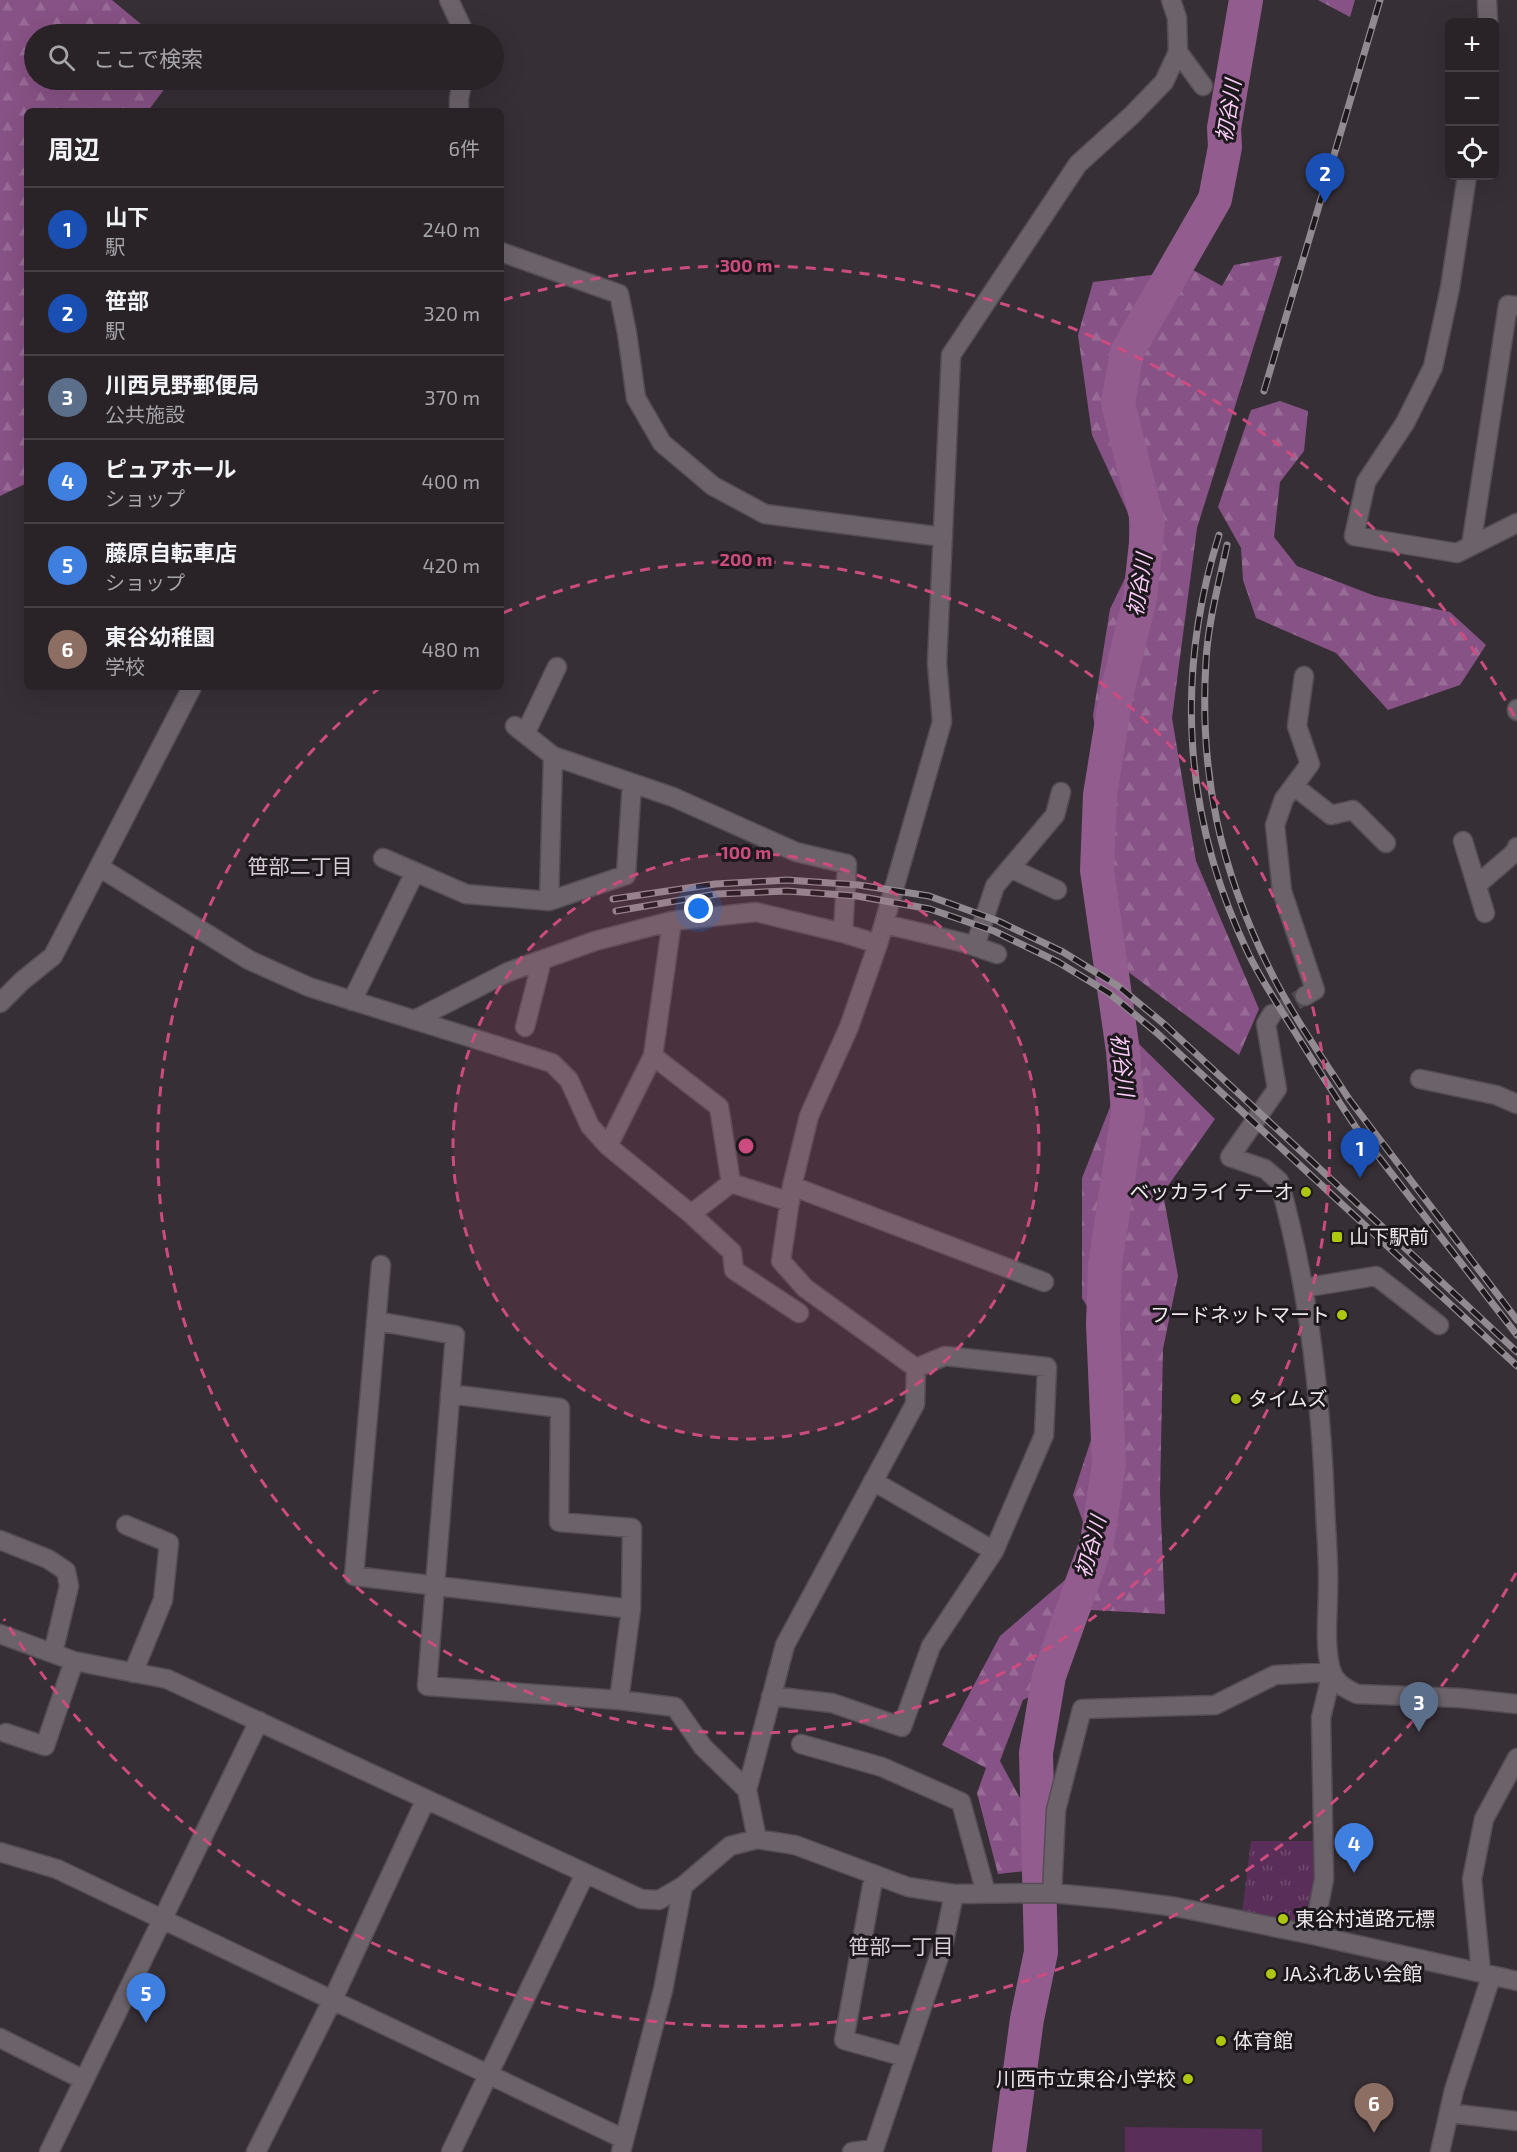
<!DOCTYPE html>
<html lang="ja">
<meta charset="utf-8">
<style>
:root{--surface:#292328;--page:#312b30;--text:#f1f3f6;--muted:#a5a4a8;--line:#454045;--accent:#1a73e8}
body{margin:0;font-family:"Exo 2","Noto Sans JP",sans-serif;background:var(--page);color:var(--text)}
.controls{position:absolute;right:18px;top:18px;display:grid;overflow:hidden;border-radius:9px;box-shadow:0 6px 24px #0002}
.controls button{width:54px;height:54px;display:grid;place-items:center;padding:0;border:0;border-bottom:2px solid var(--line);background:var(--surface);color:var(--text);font:30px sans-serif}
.you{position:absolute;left:699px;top:909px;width:21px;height:21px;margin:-15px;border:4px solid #fff;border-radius:50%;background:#1a73e8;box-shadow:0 0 0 9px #1a73e833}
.badge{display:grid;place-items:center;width:39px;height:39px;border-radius:50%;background:var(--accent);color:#fff;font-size:20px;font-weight:700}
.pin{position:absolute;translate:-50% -50px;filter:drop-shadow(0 2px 3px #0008)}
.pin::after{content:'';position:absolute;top:32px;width:21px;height:18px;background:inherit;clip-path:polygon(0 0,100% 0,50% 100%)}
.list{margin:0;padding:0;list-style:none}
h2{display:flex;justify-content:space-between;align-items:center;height:78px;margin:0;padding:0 24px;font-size:26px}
h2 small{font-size:20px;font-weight:400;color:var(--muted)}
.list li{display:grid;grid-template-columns:39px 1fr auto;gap:18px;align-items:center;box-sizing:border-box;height:84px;padding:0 24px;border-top:2px solid var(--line)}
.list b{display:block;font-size:22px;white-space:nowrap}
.list p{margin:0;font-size:20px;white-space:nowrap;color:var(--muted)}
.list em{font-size:20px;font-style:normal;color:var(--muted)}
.icon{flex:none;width:33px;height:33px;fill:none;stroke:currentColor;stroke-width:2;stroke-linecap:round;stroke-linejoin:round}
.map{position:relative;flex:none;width:1517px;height:2152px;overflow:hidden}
.search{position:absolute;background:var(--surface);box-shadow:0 6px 24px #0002;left:24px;top:24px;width:480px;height:66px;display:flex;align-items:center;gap:15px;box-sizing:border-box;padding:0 21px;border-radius:33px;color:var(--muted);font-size:22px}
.panel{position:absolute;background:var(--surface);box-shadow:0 6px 24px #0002;left:24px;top:108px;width:480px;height:582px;border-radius:9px}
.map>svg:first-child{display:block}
.grass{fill:url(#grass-tufts)}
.forest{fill:url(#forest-firs)}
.pitch{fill:#592e58}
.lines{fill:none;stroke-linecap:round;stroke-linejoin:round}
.river{stroke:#925c8f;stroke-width:34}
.minor-tunnel{stroke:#524b51;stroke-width:18;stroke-dasharray:18 9;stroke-linecap:butt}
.minor-casing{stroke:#544d54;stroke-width:21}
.minor{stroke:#6b626a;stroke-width:18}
.rail-casing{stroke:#918a90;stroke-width:7}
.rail{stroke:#1c181c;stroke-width:4.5;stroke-dasharray:14;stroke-linecap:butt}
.ring{fill:none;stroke:#cd4c7f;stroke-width:3;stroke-dasharray:10 8}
.poi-dot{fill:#adc60f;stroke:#1c181c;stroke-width:2}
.labels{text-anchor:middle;stroke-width:6;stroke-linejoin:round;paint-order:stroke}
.poi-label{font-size:20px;fill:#ede7ec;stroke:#1c181c;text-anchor:start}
.water-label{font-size:21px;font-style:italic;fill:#fbccf8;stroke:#1c181c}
.neighbourhood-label{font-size:21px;fill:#d8cdd7;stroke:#1c181c}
.centre{fill:#cd4c7f;stroke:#1c181c;stroke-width:3}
.ring-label{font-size:18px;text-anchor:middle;font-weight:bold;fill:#cd4c7f;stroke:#1c181c;stroke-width:6;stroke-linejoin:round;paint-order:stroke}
</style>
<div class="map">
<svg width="1517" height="2152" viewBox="0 0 1517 2152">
<defs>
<pattern id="grass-tufts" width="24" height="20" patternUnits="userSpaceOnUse" patternTransform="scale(1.5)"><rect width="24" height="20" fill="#592e58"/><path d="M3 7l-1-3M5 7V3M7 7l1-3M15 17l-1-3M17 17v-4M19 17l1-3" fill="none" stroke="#714c70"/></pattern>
<pattern id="forest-firs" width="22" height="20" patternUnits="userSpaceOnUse" patternTransform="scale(1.5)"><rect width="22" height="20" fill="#875285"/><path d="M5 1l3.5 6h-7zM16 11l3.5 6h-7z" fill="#986b96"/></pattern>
</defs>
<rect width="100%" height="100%" fill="#372f36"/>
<path class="grass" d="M1251 1841H1314V1901L1291 1924 1242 1913Z"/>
<path class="forest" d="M0 0H112L153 34H34V80H171L148 111H27V483L0 496Z
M1318 0H1355L1350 17Z
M1282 256 1197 528 1172 718 1196 861 1259 1009 1239 1055 1123 968 1112 857 1093 715 1110 609 1129 570V515L1092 435 1078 335 1093 282 1193 270 1222 286 1234 265Z
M1280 401 1308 411 1304 451 1280 482 1274 537 1297 566 1375 596 1450 612 1486 645 1460 685 1388 710 1336 653 1256 618 1243 580 1241 548 1218 507 1251 410Z
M1136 1041 1215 1119 1163 1193 1178 1276 1163 1349 1160 1494 1165 1614 1091 1610 1059 1681 1023 1700 1000 1761 1021 1800 1026 1871 998 1874 977 1793 986 1768 942 1745 1000 1636 1065 1580 1085 1527 1073 1495 1118 1357 1082 1298V1178Z"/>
<path class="pitch" d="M1125 2127 1262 2129V2152H1125Z"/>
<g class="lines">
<path class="river" d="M1009 2152 1027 2019 1041 1952 1036 1753 1049 1676 1097 1542 1109 1464 1103 1324 1105 1265 1128 1113 1123 1051 1097 870 1100 795 1116 696 1140 598 1148 524 1118 403 1127 352 1215 199 1225 147 1224 128 1246 0"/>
<path class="minor-tunnel" d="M1272 1014 1305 996"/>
<defs>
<path id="minor" d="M449 0 465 34
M1487 0 1488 22
M1178 52 1203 86
M459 111V98L463 80
M1467 176 1450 288 1433 367 1405 423 1366 482 1354 536 1457 553 1517 523
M501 252 619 294 627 333 636 398 662 443 713 486 765 514 943 537
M1471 546 1508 305 1517 306
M1304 676 1297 726 1310 764 1284 799 1275 825 1282 891 1315 990 1305 996
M192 687 99 867 249 960 309 987 552 1063 569 1080 590 1126 608 1146
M1517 709V711
M515 726 553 756 549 901
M525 734 557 667
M553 756 673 797 796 852 847 864 843 933 878 944
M1294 786 1331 815 1353 810 1386 843
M1463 841 1485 913
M383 858 466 894 549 901 626 875 632 783
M1010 868 1057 890
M1478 884 1515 852 1517 847
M884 924 965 943 997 954
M975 946 995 886 1055 815 1061 792
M352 1001 415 872
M0 1003 22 981 53 956 99 867
M1272 1014 1266 1024 1277 1089 1230 1157 1265 1169 1279 1181C1309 1287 1321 1397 1325 1506 1326 1534 1329 1561 1328 1589 1328 1615 1324 1645 1331 1670 1335 1683 1346 1689 1357 1694L1460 1698 1517 1704
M414 1020 508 972 595 941 672 921
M525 1027 542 960
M653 1056 719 1107 731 1183
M1420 1079 1496 1095 1517 1104
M792 1186 1044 1282
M790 1202 731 1183 691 1214 608 1146 653 1056 672 921 756 912 843 933
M691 1214 732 1252 734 1270 799 1313
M381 1265 354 1576 631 1609 619 1700 675 1707 703 1747 747 1790 757 1839
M1303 1288 1376 1276 1439 1325
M376 1321 455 1335 427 1686 619 1700
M916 1368 805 1288 781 1261 792 1186 809 1116 849 1027 878 944 942 722 937 663 951 355 1078 164 1131 116 1164 82 1178 52 1177 18 1171 0
M450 1394 560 1408 559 1522 632 1528 631 1609
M873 1481 994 1551
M126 1525 169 1543 163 1600 133 1673
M0 1540 48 1559 66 1571 69 1586 53 1653
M0 1634 74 1661 167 1679 641 1899 659 1900 683 1886
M6 1733 45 1746 74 1661
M801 1744 882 1767 961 1802 986 1893
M747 1790 785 1645 915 1404 916 1368 945 1356 1047 1367 1044 1435 994 1551 931 1646 902 1727 832 1703 771 1696
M0 1852 57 1869 624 2139
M874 1875 844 2040 905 2057
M1313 1935 1517 1981
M1481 1972 1472 1879 1484 1819 1517 1758
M0 2038 84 2080
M1449 2113 1517 2121
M49 2152 259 1721
M256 2152 333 1999 426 1799
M451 2152 585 1874
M621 2152 663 1990 683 1886 730 1846 757 1839 795 1845 908 1887 954 1894 1052 1893 1115 1899 1176 1907 1313 1935 1324 1879 1321 1718 1332 1672 1275 1675 1215 1705 1082 1709 1056 1810 1052 1893
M852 2152 874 2149
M873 2152 944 1942 954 1894
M1440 2152 1454 2090 1491 1977"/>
</defs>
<use href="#minor" class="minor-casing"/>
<use href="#minor" class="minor"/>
<defs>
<path id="rail" d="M1264 391 1380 0
M1219 535C1174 678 1184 820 1249 955 1262 981 1278 1005 1293 1029 1314 1063 1335 1096 1357 1129L1517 1335
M1227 545C1219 583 1208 622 1206 661 1199 774 1220 869 1270 970 1292 1015 1322 1057 1349 1099L1517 1320
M613 899 715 884 787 880 859 885 929 896 998 921 1063 952 1118 986 1164 1024 1517 1352
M616 911 717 894 787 891 857 896 930 909 994 931 1058 962 1109 993 1157 1033 1517 1366"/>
</defs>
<use href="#rail" class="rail-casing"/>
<use href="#rail" class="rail"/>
</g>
<circle cx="746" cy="1146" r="293" fill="#cd4c7f" fill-opacity=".12"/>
<g class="ring">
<circle cx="746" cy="1146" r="293"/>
<path d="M503 613A586 586 0 1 1 381 687"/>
<path d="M1516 1573A880 880 0 0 1 4 1619M503 300A880 880 0 0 1 1516 719"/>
</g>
<g class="poi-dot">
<circle cx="1306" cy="1192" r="6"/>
<rect x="1331" y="1231" width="12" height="12" rx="3"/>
<circle cx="1342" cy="1315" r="6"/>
<circle cx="1236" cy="1399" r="6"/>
<circle cx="1283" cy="1919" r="6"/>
<circle cx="1271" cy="1974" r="6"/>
<circle cx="1221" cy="2041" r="6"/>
<circle cx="1188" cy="2079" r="6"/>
</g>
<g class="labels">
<g class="poi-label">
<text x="1294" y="1199" text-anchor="end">ベッカライ テーオ</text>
<text x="1349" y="1244">山下駅前</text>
<text x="1330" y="1322" text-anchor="end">フードネットマート</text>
<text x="1248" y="1406">タイムズ</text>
<text x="1295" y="1926">東谷村道路元標</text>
<text x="1283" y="1981">JAふれあい会館</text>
<text x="1233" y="2048">体育館</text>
<text x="1176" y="2086" text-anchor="end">川西市立東谷小学校</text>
</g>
<g class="water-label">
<text transform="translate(1229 111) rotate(-81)" y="7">初谷川</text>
<text transform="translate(1140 585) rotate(-81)" y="7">初谷川</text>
<text transform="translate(1122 1065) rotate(83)" y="7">初谷川</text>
<text transform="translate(1091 1547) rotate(-75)" y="7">初谷川</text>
</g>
<g class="neighbourhood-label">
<text x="300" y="874">笹部二丁目</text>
<text x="901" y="1954">笹部一丁目</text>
</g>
</g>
<circle cx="746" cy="1146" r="9" class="centre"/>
<g class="ring-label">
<text x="746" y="272">300 m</text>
<text x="746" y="566">200 m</text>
<text x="746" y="859">100 m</text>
</g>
</svg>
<div class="controls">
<button>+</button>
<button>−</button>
<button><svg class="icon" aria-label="locate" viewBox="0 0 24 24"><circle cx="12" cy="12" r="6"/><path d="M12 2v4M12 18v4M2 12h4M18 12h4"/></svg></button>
</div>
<div class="you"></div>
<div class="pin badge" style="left:1360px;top:1178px;background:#1a4fb4">1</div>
<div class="pin badge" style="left:1325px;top:203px;background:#1a4fb4">2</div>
<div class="pin badge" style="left:1419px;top:1732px;background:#5c6f8a">3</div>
<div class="pin badge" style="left:1354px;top:1873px;background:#3f7fe0">4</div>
<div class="pin badge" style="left:146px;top:2023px;background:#3f7fe0">5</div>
<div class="pin badge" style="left:1374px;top:2133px;background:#8d6e63">6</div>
<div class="search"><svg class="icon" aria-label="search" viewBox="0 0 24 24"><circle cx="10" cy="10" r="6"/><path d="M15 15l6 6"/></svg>ここで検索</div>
<section class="panel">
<h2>周辺<small>6件</small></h2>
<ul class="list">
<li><span class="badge" style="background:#1a4fb4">1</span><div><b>山下</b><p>駅</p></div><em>240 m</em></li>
<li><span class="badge" style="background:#1a4fb4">2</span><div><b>笹部</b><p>駅</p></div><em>320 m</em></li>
<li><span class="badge" style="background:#5c6f8a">3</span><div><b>川西見野郵便局</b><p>公共施設</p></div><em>370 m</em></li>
<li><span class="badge" style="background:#3f7fe0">4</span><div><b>ピュアホール</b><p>ショップ</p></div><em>400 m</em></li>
<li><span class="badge" style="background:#3f7fe0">5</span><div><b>藤原自転車店</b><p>ショップ</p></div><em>420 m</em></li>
<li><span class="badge" style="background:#8d6e63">6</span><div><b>東谷幼稚園</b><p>学校</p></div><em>480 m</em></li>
</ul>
</section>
</div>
